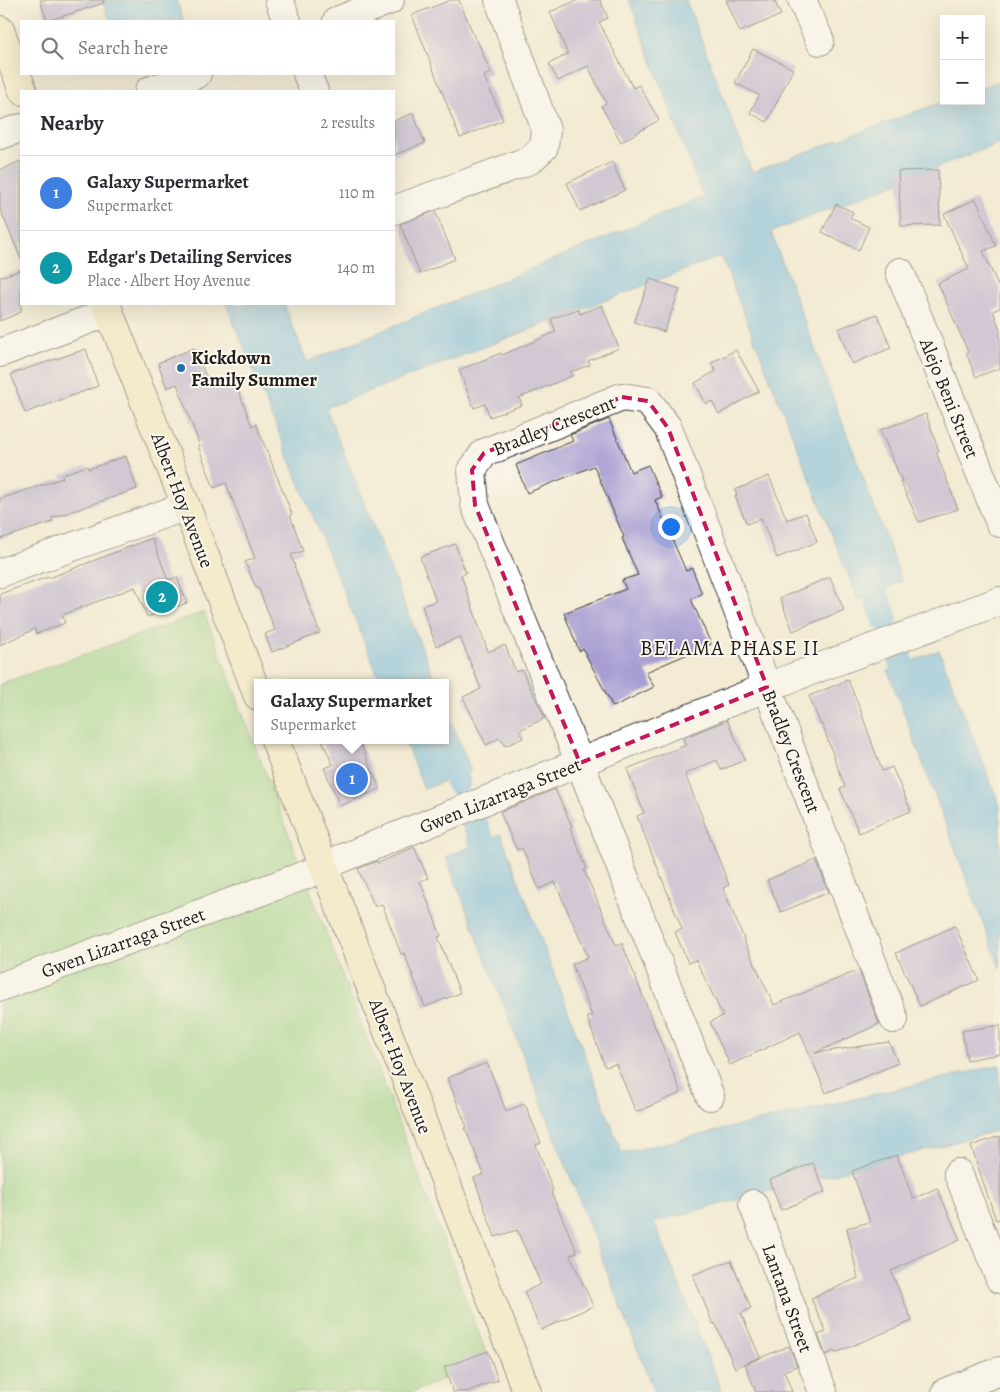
<!DOCTYPE html>
<meta charset="utf-8">
<style>
:root{--surface:#fff;--page:#f7f7f7;--text:#2b2b33;--muted:#7c7c81;--line:#e1e1e2;--accent:#1f6fb2}
body{margin:0;font-family:Alegreya,serif;background:var(--page);color:var(--text)}
.controls{position:absolute;right:15px;top:15px;display:grid;overflow:hidden;border-radius:0px;box-shadow:0 5px 20px #0002}
.controls button{width:45px;height:45px;display:grid;place-items:center;padding:0;border:0;border-bottom:1px solid var(--line);background:var(--surface);color:var(--text);font:25px sans-serif}
.you{position:absolute;left:670px;top:526px;width:18px;height:18px;margin:-12px;border:4px solid #fff;border-radius:50%;background:#1a73e8;box-shadow:0 0 0 8px #1a73e833}
.badge{display:grid;place-items:center;width:32px;height:32px;border-radius:50%;background:var(--accent);color:#fff;font-size:16px;font-weight:700}
.pin{position:absolute;translate:-50% -50%;border:2px solid #fff;box-shadow:0 1px 5px #0006}
.popup{position:absolute;left:254px;top:679px;width:195px;height:65px;box-sizing:border-box;display:grid;place-content:center;border-radius:0px;background:var(--surface);filter:drop-shadow(0 1px 4px #0005);font-size:16px;white-space:nowrap;color:var(--muted)}
.popup b{font-size:19px;color:var(--text)}
.popup::after{content:'';position:absolute;left:50%;top:100%;margin-left:-10px;border:10px solid transparent;border-top-color:var(--surface)}
.list{margin:0;padding:0;list-style:none}
h2{display:flex;justify-content:space-between;align-items:center;height:65px;margin:0;padding:0 20px;font-size:21px}
h2 small{font-size:16px;font-weight:400;color:var(--muted)}
.list li{display:grid;grid-template-columns:32px 1fr auto;gap:15px;align-items:center;box-sizing:border-box;height:75px;padding:0 20px;border-top:1px solid var(--line)}
.list b{display:block;font-size:19px;white-space:nowrap}
.list p{margin:0;font-size:16px;white-space:nowrap;color:var(--muted)}
.list em{font-size:16px;font-style:normal;color:var(--muted)}
.icon{flex:none;width:28px;height:28px;fill:none;stroke:currentColor;stroke-width:2;stroke-linecap:round;stroke-linejoin:round}
.map{position:relative;flex:none;width:1000px;height:1392px;overflow:hidden}
.search{position:absolute;background:var(--surface);box-shadow:0 5px 20px #0002;left:20px;top:20px;width:375px;height:55px;display:flex;align-items:center;gap:12px;box-sizing:border-box;padding:0 18px;border-radius:0px;color:var(--muted);font-size:19px}
.panel{position:absolute;background:var(--surface);box-shadow:0 5px 20px #0002;left:20px;top:90px;width:375px;height:215px;border-radius:0px}
.map>svg:first-child{display:block}
.green{fill:#94d186;stroke:#587651}
.water{fill:#6ab6e3;stroke:#436980}
.lines{fill:none;stroke-linecap:round;stroke-linejoin:round}
.canal{stroke:#6ab6e3;stroke-width:26}
.building{fill:#a89ed3}
.street-casing{stroke:#3c3b38;stroke-width:30}
.secondary-casing{stroke:#3c3b38;stroke-width:30}
.street{stroke:#fff;stroke-width:28}
.secondary{stroke:#f7e8c3;stroke-width:28}
.marked{fill:none;stroke:#c2185b;stroke-width:4;stroke-dasharray:10 6;stroke-linejoin:round}
.poi-dot{fill:#1f6fb2;stroke:#fbf7ec;stroke-width:2}
.labels{text-anchor:middle;stroke-width:4;stroke-linejoin:round;paint-order:stroke}
.poi-label{font-size:19px;font-weight:bold;fill:#1c1c1c;stroke:#fbf7ec;text-anchor:start}
.street-label{font-size:19px;fill:#1c1c1c;stroke:#fbf7ec}
.quarter-label{font-size:21px;letter-spacing:1px;fill:#1c1c1c;stroke:#fbf7ec}
</style>
<div class="map">
<svg width="1000" height="1392" viewBox="0 0 1000 1392">
<rect width="100%" height="100%" fill="#fbf7ec"/>
<filter id="ink" filterUnits="userSpaceOnUse"><feTurbulence type="fractalNoise" baseFrequency=".02" numOctaves="2"/><feDisplacementMap in="SourceGraphic" scale="10" xChannelSelector="R" yChannelSelector="G"/><feConvolveMatrix kernelMatrix="1 2 1 2 8 2 1 2 1" color-interpolation-filters="sRGB"/></filter>
<filter id="wash" filterUnits="userSpaceOnUse"><feTurbulence type="fractalNoise" baseFrequency=".0096" numOctaves="4" result="noise"/><feDisplacementMap in="SourceGraphic" scale="20" xChannelSelector="R" yChannelSelector="G"/><feGaussianBlur stdDeviation="1.12" result="paint"/><feColorMatrix in="noise" values="0 0 0 0 0 0 0 0 0 0 0 0 0 0 0 0 0 1.4 0 .05"/><feComposite in="paint" operator="in"/></filter>
<g filter="url(#wash)">
<rect width="100%" height="100%" fill="#f3ebd4"/>
<path class="green" d="M204 612 489 1360 413 1392H0V684Z"/>
<path class="water" d="M102 0H176L184 21H110Z
M629 0H686L752 172 945 101H981V88L1000 81V143L771 232 902 581 858 600 721 256 326 408 436 683H381L226 304H284L307 362 703 197Z
M939 650 1000 806V968L888 671Z
M446 707 471 771 424 789 404 740H446Z
M501 834 622 1153 1000 1065V1130L654 1222 722 1392H654L446 857Z"/>
<g class="lines">
<path class="canal" d="M862 559 885 619
M896 648 915 697
M441 740 458 782
M473 819 495 875"/>
</g>
<g id="blocks">
<path class="building" d="M40 0H103L104 3 47 21Z
M451 0H459L476 41 477 40 491 73 484 76 503 120 460 138 412 15Z
M578 0H600L608 18 599 22 633 88 639 85 659 120 621 142 601 106 606 103 588 66 558 81 549 64 568 54 550 12Z
M726 0H774L781 15 740 32Z
M753 49 793 69 767 122 750 113 759 95 735 83Z
M413 113 425 143 394 155V121Z
M21 161V259L0 209V170Z
M612 162 625 190 580 211 567 183Z
M938 170 940 225 901 226 898 171Z
M976 199 996 246 983 251 1000 290V308L993 311 1000 329V368L976 377 966 353 968 352 938 283 969 269 944 214Z
M836 204 853 212 850 218 869 227 859 250 822 232Z
M435 211 455 259 420 274 400 224Z
M21 270V312L0 321V277Z
M650 279 680 289 664 332 634 322Z
M602 305 619 348 588 361 590 365 570 372 572 376 519 398 522 405 490 417 485 404 474 408 459 370 501 353 502 355 556 332 551 319 578 309 580 314Z
M877 314 891 348 852 364 838 329Z
M194 348 210 386 233 377 252 426 256 424 292 514 290 515 303 551 291 555 295 566H294L320 633 272 652 265 634 275 630 258 587 256 588 245 562 255 558 226 483 214 488 198 446H200L177 384 167 388 158 363Z
M86 349 98 386 25 413 11 374Z
M736 350 759 391 719 414 712 401 706 404 695 383 716 371 711 363Z
M926 414 939 451 936 452 958 509 919 522 900 481H902L880 430Z
M609 419 631 472 648 465 662 497 655 500 686 571 692 568 702 594 691 599 711 644 646 672 654 687 613 707 583 649 579 651 564 613 626 589 622 580 638 575 622 538 624 537 594 466 527 493 516 465 573 441 570 435Z
M126 456 137 489 52 518 53 522 0 539V499L63 478 61 475 87 466 88 469Z
M769 476 787 520 806 513 817 542 777 558 761 518 747 524 735 496 737 495 735 490Z
M152 538 168 580 177 577 187 603 147 617 135 587 62 615 65 623 36 634 35 629 0 645V594L48 577 49 578Z
M455 544 466 573 461 575 488 652 505 645 516 672 522 670 545 718 520 730 523 738 505 746 500 738 486 745 463 697 481 689 460 637 436 646 422 606 436 601 420 557Z
M830 577 844 610 793 631 780 598Z
M848 680 860 709 882 771 892 767 911 811 859 833 840 789 845 787 822 724 821 725 809 696Z
M727 720 745 760 721 770 717 760 685 774 729 885 723 888 744 939H743L774 1005 859 970 879 1024 815 1053 889 1042 898 1063 826 1093 800 1032 730 1065 710 1022 723 1016 696 960 688 963 675 932 682 929 637 816 644 813 627 769 686 745 683 738Z
M322 740H359L380 789 340 806 324 768 333 765Z
M555 789 572 826 570 827 587 869 584 870 616 945 622 943 681 1093 636 1112 616 1064 605 1067 587 1017 592 1016 572 964 588 957 555 882 539 889 522 848 517 850 500 812Z
M414 847 428 878 420 881 441 936 438 937 460 993 425 1007 404 953 401 954 382 904 375 907 358 869 377 861 378 863Z
M816 860 829 892 781 912 767 880Z
M955 926 979 980 920 1006 896 953Z
M1000 1025V1054L967 1060 962 1031Z
M487 1063 506 1111 525 1104 541 1143 536 1145 553 1191 551 1192 577 1252 570 1255 593 1306 541 1330 524 1292 541 1284 517 1230 495 1237 474 1178 484 1174 465 1128 467 1127 447 1078Z
M1000 1136V1219L996 1220 971 1146Z
M897 1155 913 1199 937 1188 960 1240 891 1271 912 1321 835 1353 834 1351 826 1355 818 1335 826 1332 811 1298 858 1278 847 1228 870 1222 852 1171Z
M813 1163 825 1192 781 1210 769 1180Z
M731 1260 751 1308 741 1313 760 1357 735 1368 715 1323 713 1324 693 1275Z
M789 1346 797 1366 784 1371 792 1392H756L745 1364Z
M488 1351 498 1380 466 1392H453L444 1367Z"/>
</g>
</g>
<g filter="url(#ink)">
<use href="#blocks" fill-opacity="0" stroke="#3c3b38" stroke-width="1"/>
<g class="lines">
<defs>
<path id="street" d="M279 0 287 21
M802 0 820 41
M337 21 390 0
M307 74 314 91
M149 91 197 74
M0 135 21 128
M394 210 530 160 544 147 546 130 499 0
M900 272 1000 523
M0 353 109 312
M0 573 186 506
M0 987 308 874 323 866 767 687 1000 601
M710 1096 580 763 475 505 472 470 484 453 622 397 648 401 668 428 894 1019
M958 1173 1000 1279
M753 1204 823 1392
M946 1392 1000 1371"/>
<path id="secondary" d="M0 30 23 91
M106 304 186 506 258 696
M275 740 527 1392"/>
</defs>
<use href="#street" class="street-casing"/>
<use href="#secondary" class="secondary-casing"/>
<use href="#street" class="street"/>
<use href="#secondary" class="secondary"/>
</g>
</g>
<path d="M0 0H1000V1392H0ZM622 397 648 401 668 428 767 687 580 763 475 505 472 470 484 453Z" fill="#f3ebd4" fill-opacity=".55" fill-rule="evenodd"/>
<path class="marked" d="M622 397 648 401 668 428 767 687 580 763 475 505 472 470 484 453Z"/>
<circle class="poi-dot" cx="181" cy="368" r="5"/>
<g class="labels">
<g class="poi-label">
<text x="191" y="364">Kickdown<tspan x="191" dy="22">Family Summer</tspan></text>
</g>
<g class="street-label">
<text transform="translate(950 398) rotate(68)" y="7">Alejo Beni Street</text>
<text transform="translate(554 425) rotate(-22)" y="7">Bradley Crescent</text>
<text transform="translate(183 500) rotate(69)" y="7">Albert Hoy Avenue</text>
<text transform="translate(792 751) rotate(69)" y="7">Bradley Crescent</text>
<text transform="translate(500 795) rotate(-22)" y="7">Gwen Lizarraga Street</text>
<text transform="translate(123 942) rotate(-20)" y="7">Gwen Lizarraga Street</text>
<text transform="translate(401 1066) rotate(69)" y="7">Albert Hoy Avenue</text>
<text transform="translate(788 1298) rotate(70)" y="7">Lantana Street</text>
</g>
<g class="quarter-label">
<text x="730" y="655">BELAMA PHASE II</text>
</g>
</g>
</svg>
<div class="controls">
<button>+</button>
<button>−</button>
</div>
<div class="you"></div>
<div class="pin badge" style="left:352px;top:779px;background:#3f7fe0">1</div>
<div class="popup"><b>Galaxy Supermarket</b>Supermarket</div>
<div class="pin badge" style="left:162px;top:597px;background:#0f9aa8">2</div>
<div class="search"><svg class="icon" aria-label="search" viewBox="0 0 24 24"><circle cx="10" cy="10" r="6"/><path d="M15 15l6 6"/></svg>Search here</div>
<section class="panel">
<h2>Nearby<small>2 results</small></h2>
<ul class="list">
<li><span class="badge" style="background:#3f7fe0">1</span><div><b>Galaxy Supermarket</b><p>Supermarket</p></div><em>110 m</em></li>
<li><span class="badge" style="background:#0f9aa8">2</span><div><b>Edgar's Detailing Services</b><p>Place · Albert Hoy Avenue</p></div><em>140 m</em></li>
</ul>
</section>
</div>
